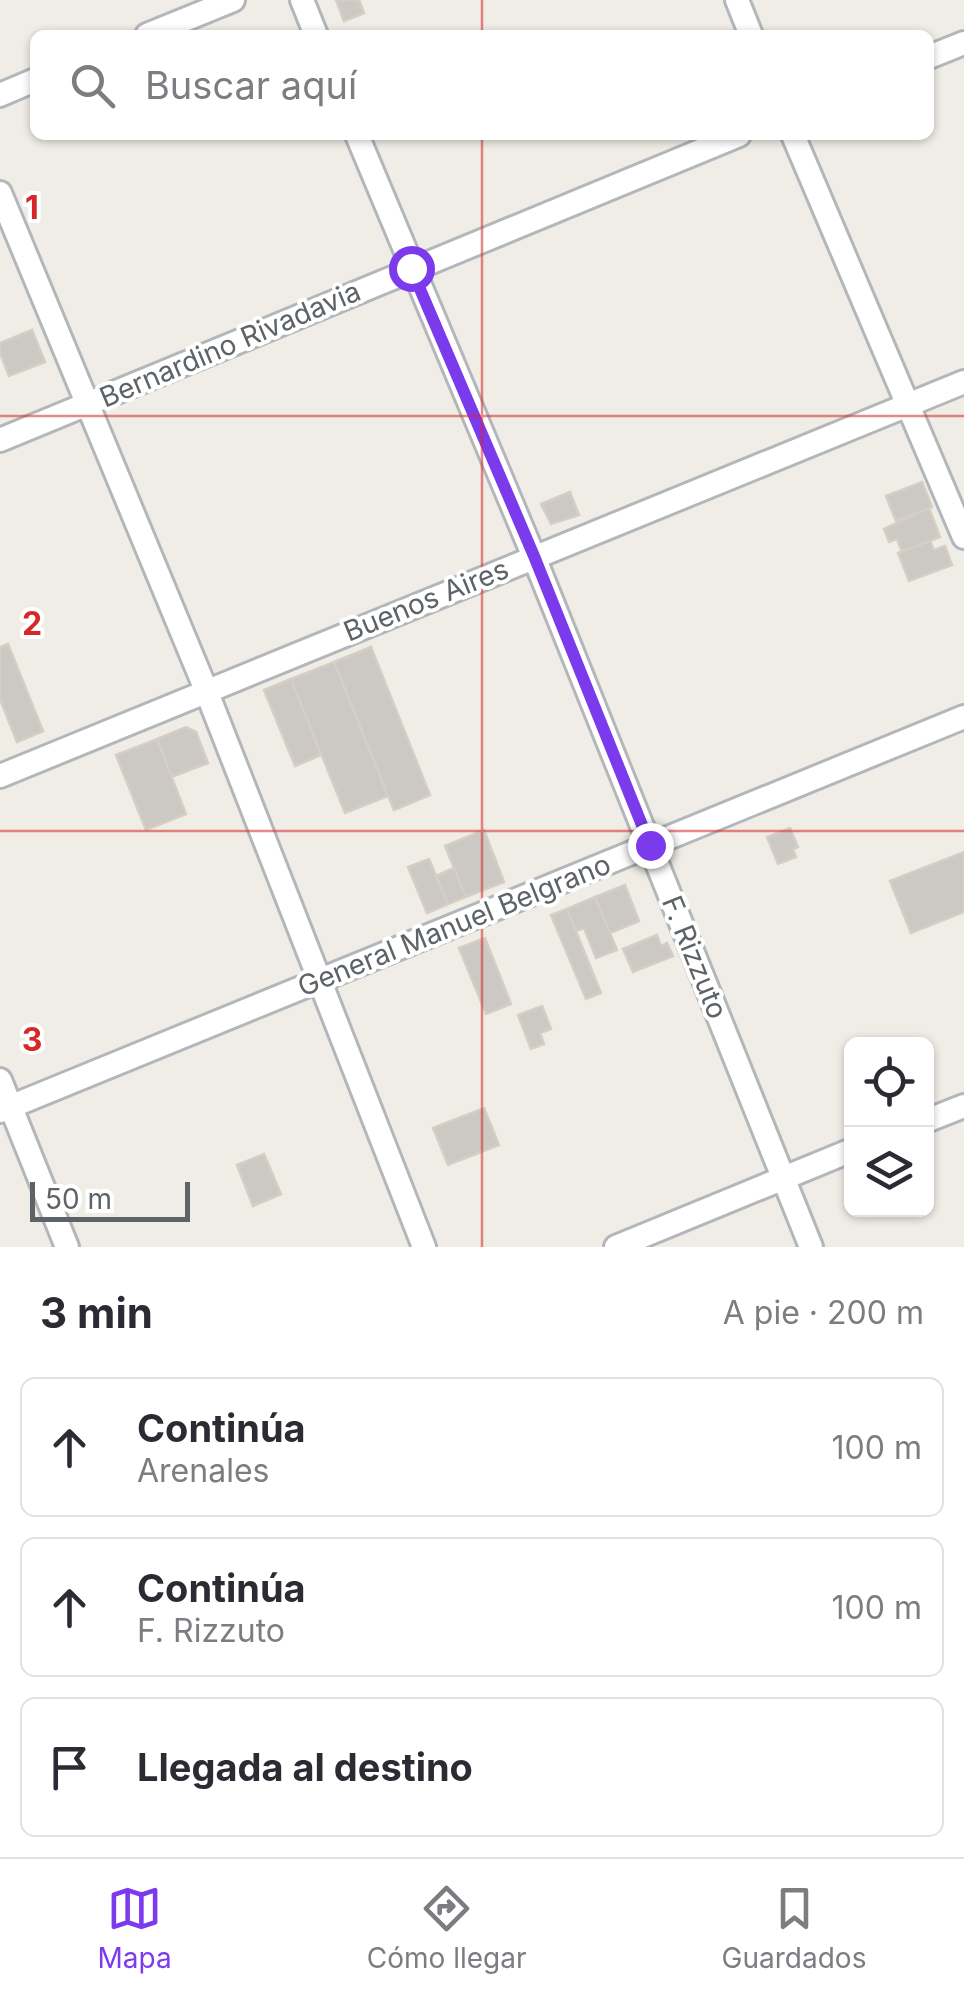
<!DOCTYPE html>
<html lang="es">
<meta charset="utf-8">
<style>
:root{--surface:#fff;--page:#f7f7f7;--text:#2b2b33;--muted:#7c7c81;--line:#e1e1e2;--accent:#7c3aed}
body{margin:0;font-family:Inter,sans-serif;background:var(--page);color:var(--text)}
.controls{position:absolute;right:30px;bottom:30px;display:grid;overflow:hidden;border-radius:15px;box-shadow:0 2px 8px #0004}
.controls button{width:90px;height:90px;display:grid;place-items:center;padding:0;border:0;border-bottom:2px solid var(--line);background:var(--surface);color:var(--text);font:50px sans-serif}
.scale{position:absolute;left:30px;bottom:25px;width:160px;box-sizing:border-box;padding-left:10px;border:5px solid #5e6367;border-top:0;font-size:28px;line-height:35px;white-space:nowrap;color:#5e6367;-webkit-text-stroke:8px #fff;paint-order:stroke}
.stop{position:absolute;width:30px;height:30px;margin:-22px;border:8px solid #7c3aed;border-radius:50%;background:#fff}
.stop.end{background:#7c3aed;border-color:#fff;box-shadow:0 2px 10px #0008}
.list{margin:0;padding:0;list-style:none}
h2{display:flex;justify-content:space-between;align-items:center;height:130px;margin:0;padding:0 40px;font-size:42px}
h2 small{font-size:32px;font-weight:400;color:var(--muted)}
.list li{display:grid;grid-template-columns:65px 1fr auto;gap:30px;align-items:center;box-sizing:border-box;height:140px;margin:0 20px 20px;padding:0 20px;border:2px solid var(--line);border-radius:15px}
.list b{display:block;font-size:38px;white-space:nowrap}
.list p{margin:0;font-size:32px;white-space:nowrap;color:var(--muted)}
.list em{font-size:32px;font-style:normal;color:var(--muted)}
.icon{flex:none;width:55px;height:55px;fill:none;stroke:currentColor;stroke-width:2;stroke-linecap:round;stroke-linejoin:round}
.map{position:relative;flex:none;width:964px;height:1247px;overflow:hidden}
.search{position:absolute;background:var(--surface);box-shadow:0 2px 8px #0004;left:30px;right:30px;top:30px;height:110px;display:flex;align-items:center;gap:25px;box-sizing:border-box;padding:0 35px;border-radius:15px;color:var(--muted);font-size:38px}
.sheet{height:610px;background:var(--surface)}
nav{display:flex;justify-content:space-around;align-items:center;box-sizing:border-box;height:140px;border-top:2px solid var(--line);background:var(--surface);font-size:28px;color:var(--muted)}
nav a{display:grid;justify-items:center;gap:5px}
nav .on{color:var(--accent)}
.map>svg:first-child{display:block}
.building{fill:#ccc8c3;stroke:#d5cec4;stroke-width:2.5}
.lines{fill:none;stroke-linecap:round;stroke-linejoin:round}
.minor-casing{stroke:#b3b7bb;stroke-width:28}
.minor{stroke:#fff;stroke-width:22}
.route{stroke:#7c3aed;stroke-width:12}
.grid{fill:none;stroke:#d62828;stroke-width:2.5;stroke-opacity:0.55}
.labels{text-anchor:middle;stroke-width:8;stroke-linejoin:round;paint-order:stroke}
.street-label{font-size:28px;fill:#5e6367;stroke:#fff}
.grid-label{font-size:32px;text-anchor:middle;font-weight:bold;fill:#d62828;stroke:#fff;stroke-width:8;stroke-linejoin:round;paint-order:stroke}
</style>
<div class="map">
<svg width="964" height="1247" viewBox="0 0 964 1247">
<rect width="100%" height="100%" fill="#f0ede6"/>
<path class="building" d="M336 0H359L364 13 344 21Z
M32 330 45 362 9 376 0 353V343Z
M922 482 932 507 896 521 886 496Z
M570 492 579 515 551 524 541 504Z
M929 508 940 537 902 552 897 539 889 542 884 529Z
M930 541 934 550 945 546 952 565 909 581 898 553Z
M8 644 43 731 17 742 0 699V647Z
M371 647 430 795 394 810 334 662Z
M334 662 388 796 345 813 291 679Z
M291 679 321 755 295 766 264 690Z
M186 727 196 732 208 763 172 777 157 739Z
M157 739 186 814 146 830 116 755Z
M790 828 798 847 793 849 796 857 778 864 767 837Z
M484 830 504 882 466 897 445 846Z
M964 852V912L911 933 890 881Z
M429 859 448 904 427 913 408 867Z
M454 868 466 897 448 904 436 876Z
M625 885 639 921 610 933 595 897Z
M595 897 617 950 596 958 584 928 576 931 567 909Z
M567 909 601 993 586 999 551 915Z
M657 935 661 946 667 943 673 956 633 972 623 949Z
M485 938 511 1004 486 1014 459 948Z
M542 1006 551 1029 540 1033 544 1044 531 1049 518 1015Z
M484 1108 499 1145 448 1165 433 1128Z
M264 1154 281 1194 253 1206 237 1165Z"/>
<g class="lines">
<defs>
<path id="minor" d="M302 0 316 35
M737 0 751 35
M147 35 233 0
M929 57 964 43
M0 95 35 80
M357 135 534 557 811 1247
M793 135 964 537
M0 193 206 690 424 1247
M0 440 739 135
M0 776 964 382
M0 1080 67 1247
M0 1111 964 717
M926 1121 964 1106
M616 1247 852 1150"/>
</defs>
<use href="#minor" class="minor-casing"/>
<use href="#minor" class="minor"/>
</g>
<g class="lines">
<path class="route" d="M411 268 534 556 650 845"/>
</g>
<path class="grid" d="M482 0V35M482 135V1247M0 416H964M0 831H964"/>
<g class="labels">
<g class="street-label">
<text transform="translate(230 344) rotate(-23)" y="10">Bernardino Rivadavia</text>
<text transform="translate(426 600) rotate(-22)" y="10">Buenos Aires</text>
<text transform="translate(454 925) rotate(-22)" y="10">General Manuel Belgrano</text>
<text transform="translate(695 957) rotate(68)" y="10">F. Rizzuto</text>
</g>
</g>
<g class="grid-label">
<text x="32" y="219">1</text>
<text x="32" y="635">2</text>
<text x="32" y="1051">3</text>
</g>
</svg>
<div class="controls">
<button><svg class="icon" aria-label="locate" viewBox="0 0 24 24"><circle cx="12" cy="12" r="6"/><path d="M12 2v4M12 18v4M2 12h4M18 12h4"/></svg></button>
<button><svg class="icon" aria-label="layers" viewBox="0 0 24 24"><path d="M12 4l9 5-9 5-9-5zM3 14l9 5 9-5"/></svg></button>
</div>
<div class="scale">50 m</div>
<div class="stop" style="left:411px;top:268px"></div>
<div class="stop end" style="left:650px;top:845px"></div>
<div class="search"><svg class="icon" aria-label="search" viewBox="0 0 24 24"><circle cx="10" cy="10" r="6"/><path d="M15 15l6 6"/></svg>Buscar aquí</div>
</div>
<section class="sheet">
<h2>3 min<small>A pie · 200 m</small></h2>
<ul class="list">
<li><svg class="icon" aria-label="ahead" viewBox="0 0 24 24"><path d="M12 20V5M6 11l6-6 6 6"/></svg><div><b>Continúa</b><p>Arenales</p></div><em>100 m</em></li>
<li><svg class="icon" aria-label="ahead" viewBox="0 0 24 24"><path d="M12 20V5M6 11l6-6 6 6"/></svg><div><b>Continúa</b><p>F. Rizzuto</p></div><em>100 m</em></li>
<li><svg class="icon" aria-label="arrive" viewBox="0 0 24 24"><path d="M6 21V4h12l-3 4 3 4H6"/></svg><div><b>Llegada al destino</b></div></li>
</ul>
</section>
<nav>
<a class="on"><svg class="icon" aria-label="map" viewBox="0 0 24 24"><path d="M3 6l6-2 6 2 6-2v14l-6 2-6-2-6 2zM9 4v14M15 6v14"/></svg>Mapa</a>
<a><svg class="icon" aria-label="directions" viewBox="0 0 24 24"><path d="M12 3l9 9-9 9-9-9zM9 14v-3h6M13 9l2 2-2 2"/></svg>Cómo llegar</a>
<a><svg class="icon" aria-label="saved" viewBox="0 0 24 24"><path d="M7 4h10v16l-5-4-5 4z"/></svg>Guardados</a>
</nav>
